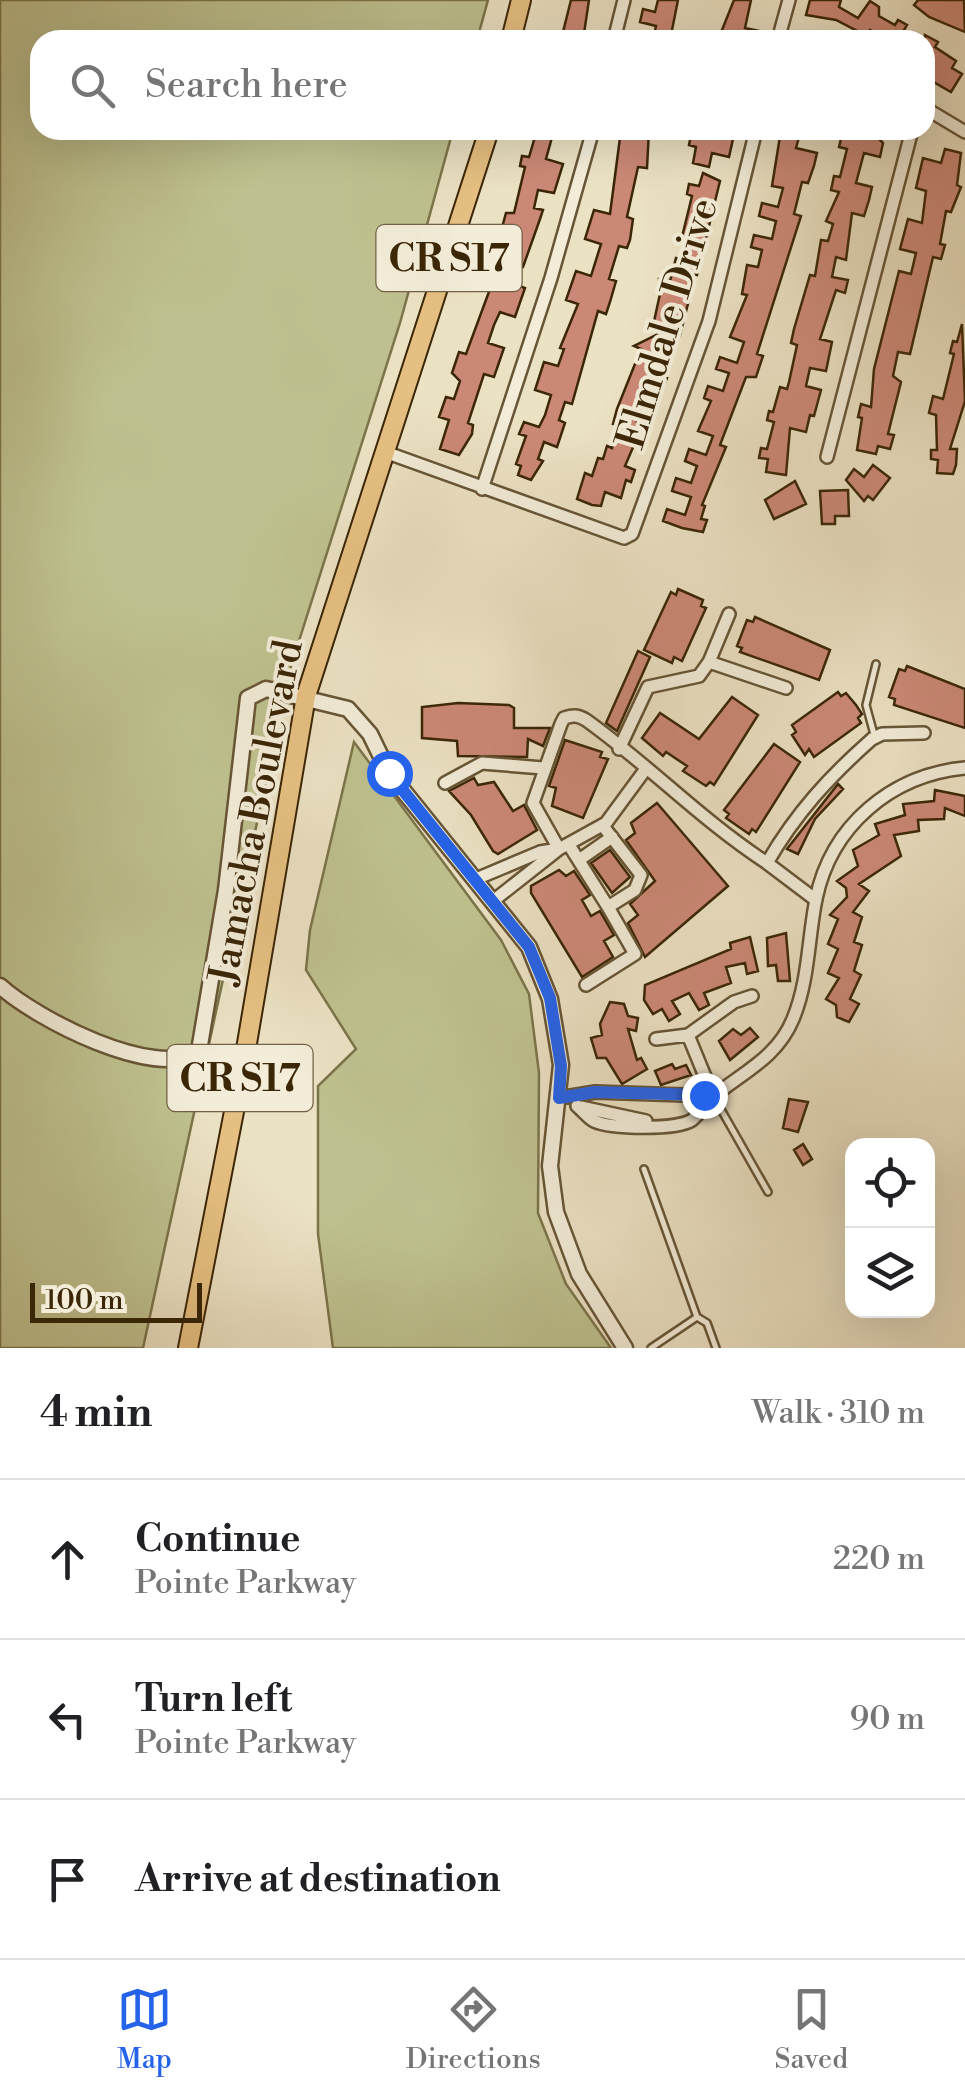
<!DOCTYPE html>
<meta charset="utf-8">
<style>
:root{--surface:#fff;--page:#f6f6f6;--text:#202124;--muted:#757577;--line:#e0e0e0;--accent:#2563eb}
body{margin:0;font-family:"Libre Bodoni",serif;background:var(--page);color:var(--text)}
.controls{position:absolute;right:30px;bottom:30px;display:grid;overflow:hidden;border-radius:20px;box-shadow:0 10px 40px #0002}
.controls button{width:90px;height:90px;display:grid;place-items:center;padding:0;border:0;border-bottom:2px solid var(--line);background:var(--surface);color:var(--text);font:50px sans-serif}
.scale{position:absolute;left:30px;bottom:25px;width:172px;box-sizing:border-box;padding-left:10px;border:5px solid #3b2606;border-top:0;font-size:28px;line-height:35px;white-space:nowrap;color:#3b2606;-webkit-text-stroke:8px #f2ecd8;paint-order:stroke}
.stop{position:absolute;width:30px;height:30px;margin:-22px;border:8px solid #2563eb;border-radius:50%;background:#fff}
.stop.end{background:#2563eb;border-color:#fff;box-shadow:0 2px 10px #0008}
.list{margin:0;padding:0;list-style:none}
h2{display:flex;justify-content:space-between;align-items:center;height:130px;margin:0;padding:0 40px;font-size:42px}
h2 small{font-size:32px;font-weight:400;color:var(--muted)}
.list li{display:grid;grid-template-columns:65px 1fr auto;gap:30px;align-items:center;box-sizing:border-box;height:160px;padding:0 40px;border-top:2px solid var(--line)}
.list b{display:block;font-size:38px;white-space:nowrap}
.list p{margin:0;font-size:32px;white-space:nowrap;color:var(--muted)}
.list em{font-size:32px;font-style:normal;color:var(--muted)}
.icon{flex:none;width:55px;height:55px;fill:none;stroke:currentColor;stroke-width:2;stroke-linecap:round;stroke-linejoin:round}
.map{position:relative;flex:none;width:965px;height:1348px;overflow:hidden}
.search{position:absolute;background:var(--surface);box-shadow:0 10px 40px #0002;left:30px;right:30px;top:30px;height:110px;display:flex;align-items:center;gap:25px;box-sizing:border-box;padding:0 35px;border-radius:30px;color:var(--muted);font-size:38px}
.sheet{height:610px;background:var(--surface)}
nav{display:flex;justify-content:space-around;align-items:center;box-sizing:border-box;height:140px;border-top:2px solid var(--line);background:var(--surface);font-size:28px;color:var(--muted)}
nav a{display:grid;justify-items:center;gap:5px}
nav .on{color:var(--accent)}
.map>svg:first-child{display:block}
.green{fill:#bec18f;stroke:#7c744a;stroke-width:2.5}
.building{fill:#cb8876;stroke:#3b2606;stroke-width:2.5}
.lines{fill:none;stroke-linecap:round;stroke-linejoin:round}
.service-casing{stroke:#675535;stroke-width:10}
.minor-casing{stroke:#675535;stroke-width:16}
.tertiary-casing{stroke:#675535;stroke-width:19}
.primary-casing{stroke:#3b2606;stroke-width:22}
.service{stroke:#f2ecd8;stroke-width:5}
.minor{stroke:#f2ecd8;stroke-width:11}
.tertiary{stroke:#f2ecd8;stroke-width:14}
.primary{stroke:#e6c082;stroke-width:18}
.route{stroke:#2563eb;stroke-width:12}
.labels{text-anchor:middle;stroke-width:8;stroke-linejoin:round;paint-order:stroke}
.shield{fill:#f2ecd8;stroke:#726145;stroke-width:2.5}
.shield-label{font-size:38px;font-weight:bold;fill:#3b2606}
.street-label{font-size:40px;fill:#3b2606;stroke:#f2ecd8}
</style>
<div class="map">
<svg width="965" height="1348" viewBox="0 0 965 1348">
<rect width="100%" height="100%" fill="#ebe1c3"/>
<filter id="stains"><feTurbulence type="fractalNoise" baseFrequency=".002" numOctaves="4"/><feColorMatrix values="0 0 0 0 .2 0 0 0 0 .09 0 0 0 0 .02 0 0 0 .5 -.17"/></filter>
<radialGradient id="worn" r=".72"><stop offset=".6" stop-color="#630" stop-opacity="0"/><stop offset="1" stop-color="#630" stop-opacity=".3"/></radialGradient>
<path class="green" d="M0 0H488L477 40H40V130H453L400 323 291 666 143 1348H0Z
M354 742 501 940 529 994 539 1073 538 1213 566 1284 611 1348H333L318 1234V1086L356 1049 306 970 310 930Z"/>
<path class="building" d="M571 0H589L583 40H561Z
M658 0H678L670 40H653L656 26 640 22 643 9 655 12Z
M734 0H751L745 28 759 31 757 40H718Z
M810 0H841L839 7 858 18 870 1 879 7V16L895 25 898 20 907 25 904 30 921 40H887L870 30 867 36 836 20 806 15Z
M918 0H964L965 32 929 17 914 5Z
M925 35 938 42 935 47 956 61 952 68 962 74 951 92 925 77Z
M537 130H554L546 159 563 164 554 193 538 190 534 208 543 210 540 219 523 267 514 264 508 282 525 288 515 317 500 312 494 325 488 343 504 348 494 377 484 374 468 423 473 425 472 434 459 455 440 449 449 420 439 417 446 397 454 399 460 381 452 373 459 352 466 354 490 289 503 249 499 248 503 224 506 213H514L525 167 520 166 522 156 529 157Z
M621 130H649L647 168 638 167 627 217 633 219 630 240 627 248 619 246 609 279 616 281 610 302 606 314 598 311 572 404 565 402 559 420 565 423 557 447 544 442 538 459 543 461 531 480 518 475 521 466 516 464 526 436 519 434 524 422 539 427 545 415 551 395 535 390 544 362 558 366 564 349 560 348 578 304 566 300 576 271 591 276 601 244 585 239 594 210 610 214Z
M692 130H735L729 157 712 153 709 167 693 163 696 147 689 145Z
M781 130H801L796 148 817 153 814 166 808 183 802 182 794 214 801 216 757 354 763 356 756 377H746L720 445 726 447 702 505 705 506 701 519 707 520 703 532 682 528 663 521 667 509 685 515 691 497 672 491 676 478 691 483 697 466 685 461 689 449 706 455 713 436 698 431 711 401 704 398 708 386 723 391 729 373 716 369 720 357 737 363 744 342 730 337 747 295 742 294 747 265 758 267 762 250 751 247 754 235 772 239 776 221 759 216 762 203 778 207 783 188 772 186Z
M843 130H882L879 139 883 143 880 157 864 153 856 183 872 187 869 200 864 216 852 213 846 260 836 257 832 277 848 280 845 293 836 290 820 339 832 342 826 371 810 368 806 386 821 390 814 416 810 415 806 432 790 428 786 475 766 472 768 459 759 458 761 448 767 449 774 422 767 420 769 411 773 412 780 387 787 389 789 382 797 345 791 343 794 329 810 275 815 276 821 240 828 241 833 224 826 221 839 192 831 190 834 176 840 177 847 149 839 147Z
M945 149 961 153 957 185 961 187 951 212 946 211 940 244 945 245 941 259 933 257 910 354 898 352 893 376 901 382 888 434 894 435 890 449 878 446 876 454 857 450 862 418 858 417 861 404 871 407 874 369 899 271 911 274 916 253 900 249 908 219 922 223 926 191 916 188 923 158 941 163Z
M703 173 720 181 697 275 691 274 687 290 691 292 680 335 657 375 667 378 656 407 644 403 637 422 643 424 625 466 635 470 631 482 626 480 621 498 605 492 601 506 592 505 577 499 585 473 592 476 598 458 603 459 607 446 612 448 620 426 613 424 617 409 641 349 634 346 666 330 653 326 660 294 659 279 670 281 676 258 682 260 688 239 682 237 692 196 687 194 689 184 699 186Z
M962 324 965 401 950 449H957L956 465 953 474 937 473 938 460 931 459V450H937L936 415 929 413 933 396 943 399 954 354 950 353 953 341 957 342Z
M873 465 890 478 873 500 868 496 864 501 846 480 854 469 864 477Z
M795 481 806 504 774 519 765 500Z
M848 490 849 516H835V524H822L820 491Z
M678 589 703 600 701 606 706 608 682 661 674 657 672 663 644 650 671 592 676 595Z
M755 617 830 650 819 680 740 652 742 648 737 646 747 620 753 622Z
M638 651 650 657 617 731 606 723Z
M907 666 965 689V728L894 705 895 699 889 697 899 669 905 671Z
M838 692 841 696 846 693 856 705 862 714 858 718 861 723 814 757 809 749 805 755 792 735 796 732 792 725Z
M732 697 758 715 714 785 710 782 706 786 683 771 687 766 666 752 663 756 642 738 660 713 699 739Z
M458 703 509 705 514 708V728H550L543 746 528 739 527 757 458 756 457 741 422 738V707Z
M565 740 602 752 600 757 608 759 583 818 552 806 556 788 549 786Z
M774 744 800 762 756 832 752 829 749 834 726 818 729 814 724 810Z
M474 778 478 785 494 782 513 811 524 805 537 830 498 854 493 851 471 815 449 791Z
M838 784 843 789 815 819 798 854 787 849Z
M935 790 965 796V816L945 808 944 819 918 820 919 831 894 835 901 856 859 884 869 891 853 912 862 917 854 942 862 945 854 971 861 975 850 999 859 1004 849 1022 844 1020 837 1017 836 1005 826 999 839 978 828 973 838 949 828 944 838 919 830 915 847 897 846 888 837 881 858 866 853 850 879 835 875 824 905 815 903 804 934 801Z
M657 803 728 886 645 957 628 923 638 915 630 904 655 881 626 840 635 833 631 823Z
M610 850 630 877 612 893 591 863Z
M559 870 566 876 574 871 590 895 582 900 591 916 600 911 614 935 604 941 613 957 582 977 531 893V886Z
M786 933 790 981H778L776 965 768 966 767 938Z
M750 937 758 971 747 974 745 963 726 967 731 983 704 993 709 1005 699 1010 689 993 672 1001 680 1014 669 1021 662 1009 653 1014 644 1000 645 985 731 949 730 943Z
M610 1002 624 1004 628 1016 638 1018 636 1031 628 1029 637 1060 641 1058 647 1069 622 1084 606 1058H597L591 1038 602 1035 600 1024Z
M750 1028 758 1037 730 1060 719 1041 733 1029 741 1035Z
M672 1064 675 1069 686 1065 691 1075 661 1085 655 1071Z
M789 1099 808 1102 798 1132 783 1128Z
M803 1144 812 1159 803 1165 794 1150Z"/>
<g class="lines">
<defs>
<path id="service" d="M875 738 866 705 876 664
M715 1099 768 1192
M644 1169 697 1317 651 1348
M697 1317 707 1323 716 1348"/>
<path id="minor" d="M779 37 799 40
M614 40 624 0
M778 40 789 0
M925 108 965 132
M385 452 624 538 632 534 709 321 756 130
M827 457 912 130
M482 489 551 278 593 130
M729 614 709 662 786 688
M619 749 648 687 699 676 709 662
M645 770 606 823 559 849 533 803 561 724 564 718C573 715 578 715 586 720 649 765 701 820 767 863
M445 783 482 763 543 768
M569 845 608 907
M579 860 612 837
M476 879 540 852 559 849 493 901
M816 900 767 863C796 813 829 777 872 739L882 734 924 733
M586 985 635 954 608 907 635 890 641 875 603 826
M688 1035 713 1096
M656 1039 688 1035 734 1002 752 996
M559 1098 595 1092 713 1096
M577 1106C582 1110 589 1119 594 1121 611 1129 677 1130 692 1120 700 1114 705 1103 713 1097 743 1072 777 1058 793 1019 809 980 808 939 816 899 831 826 891 775 965 768
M581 1107 646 1121"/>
<path id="tertiary" d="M0 986C35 1018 155 1081 199 1051L226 890 248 698 266 689 348 709 370 734 389 773 529 947 550 999 561 1065 550 1166 556 1212 579 1274 625 1348"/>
<path id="primary" d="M511 40 521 0
M188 1348 245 1055 306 696 489 130"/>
</defs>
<use href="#service" class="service-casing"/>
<use href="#minor" class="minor-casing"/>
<use href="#tertiary" class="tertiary-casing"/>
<use href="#primary" class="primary-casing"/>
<use href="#service" class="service"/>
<use href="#minor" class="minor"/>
<use href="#tertiary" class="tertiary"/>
<use href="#primary" class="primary"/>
</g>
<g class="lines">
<path class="route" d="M389 773 529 947 550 998 561 1066 559 1098 595 1092 704 1095"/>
</g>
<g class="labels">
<g class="shield">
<rect x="376.5" y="225" width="145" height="66" rx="8"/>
<rect x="167.5" y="1045" width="145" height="66" rx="8"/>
</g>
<g class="shield-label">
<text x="449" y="271">CR S17</text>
<text x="240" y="1091">CR S17</text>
</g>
<g class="street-label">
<text transform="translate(666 323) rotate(-73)" y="14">Elmdale Drive</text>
<text transform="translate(255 812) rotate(-79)" y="14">Jamacha Boulevard</text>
</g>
</g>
<rect width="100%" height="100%" filter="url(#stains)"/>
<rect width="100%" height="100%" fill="url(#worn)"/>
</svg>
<div class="controls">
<button><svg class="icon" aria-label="locate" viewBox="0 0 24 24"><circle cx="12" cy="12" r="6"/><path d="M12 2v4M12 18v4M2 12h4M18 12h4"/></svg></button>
<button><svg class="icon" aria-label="layers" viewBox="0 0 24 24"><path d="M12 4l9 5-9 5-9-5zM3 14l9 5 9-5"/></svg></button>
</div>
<div class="scale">100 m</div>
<div class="stop" style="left:389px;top:773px"></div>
<div class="stop end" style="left:704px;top:1095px"></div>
<div class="search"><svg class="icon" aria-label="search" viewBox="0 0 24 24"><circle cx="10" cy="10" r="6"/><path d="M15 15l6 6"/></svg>Search here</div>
</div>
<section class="sheet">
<h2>4 min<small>Walk · 310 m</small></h2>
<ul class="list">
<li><svg class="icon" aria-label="ahead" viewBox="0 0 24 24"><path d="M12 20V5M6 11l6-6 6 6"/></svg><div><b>Continue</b><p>Pointe Parkway</p></div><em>220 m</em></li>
<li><svg class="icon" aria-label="left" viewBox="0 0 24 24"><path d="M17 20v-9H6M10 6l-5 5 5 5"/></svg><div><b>Turn left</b><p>Pointe Parkway</p></div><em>90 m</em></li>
<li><svg class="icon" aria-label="arrive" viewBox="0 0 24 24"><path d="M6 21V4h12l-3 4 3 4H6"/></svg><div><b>Arrive at destination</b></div></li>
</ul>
</section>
<nav>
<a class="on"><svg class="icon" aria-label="map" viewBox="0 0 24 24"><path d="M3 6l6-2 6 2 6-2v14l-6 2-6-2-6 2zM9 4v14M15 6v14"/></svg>Map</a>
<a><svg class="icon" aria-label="directions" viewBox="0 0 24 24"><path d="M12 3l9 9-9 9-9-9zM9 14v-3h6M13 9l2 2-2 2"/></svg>Directions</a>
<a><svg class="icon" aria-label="saved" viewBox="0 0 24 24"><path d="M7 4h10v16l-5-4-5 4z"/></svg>Saved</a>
</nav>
